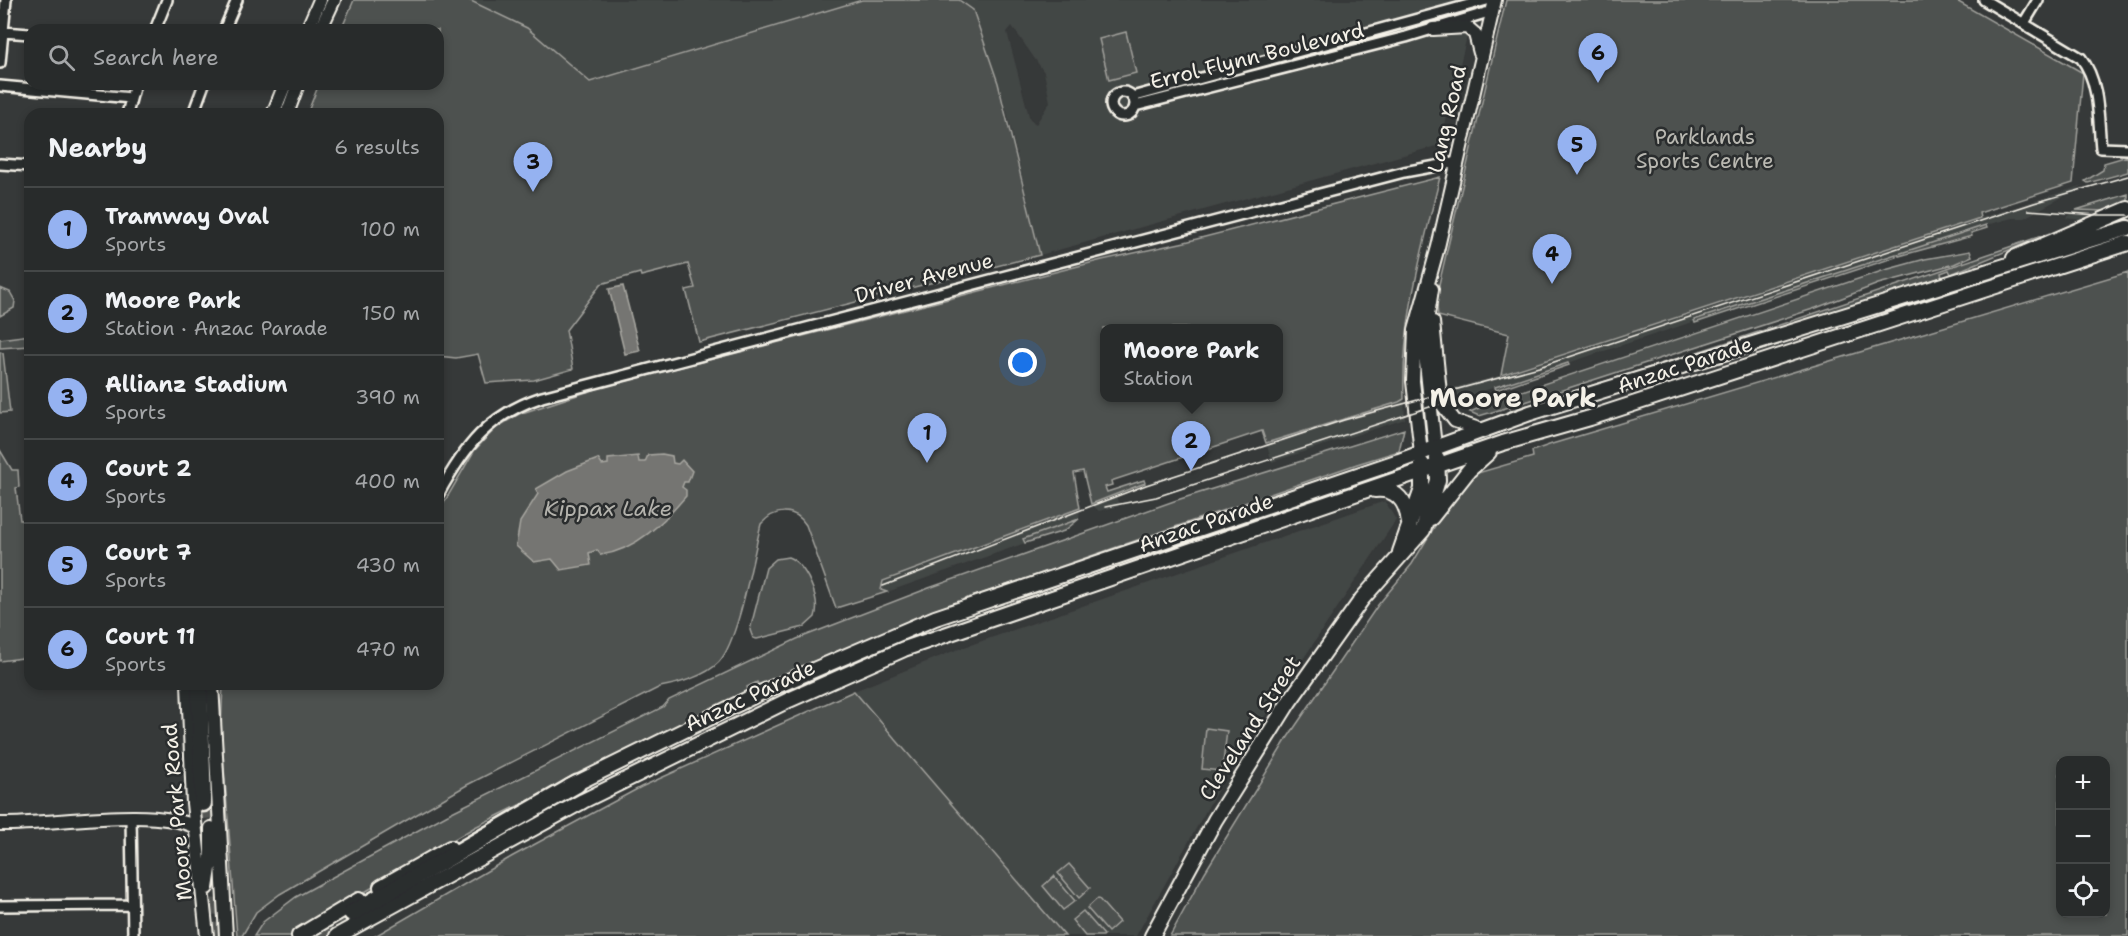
<!DOCTYPE html>
<meta charset="utf-8">
<style>
:root{--surface:#282b2b;--page:#343737;--text:#f1f3f6;--muted:#a5a7a9;--line:#444747;--accent:#95b2f1}
body{margin:0;font-family:"Shantell Sans",sans-serif;background:var(--page);color:var(--text)}
.controls{position:absolute;right:18px;bottom:18px;display:grid;overflow:hidden;border-radius:12px;box-shadow:0 3px 9px #0003}
.controls button{width:54px;height:54px;display:grid;place-items:center;padding:0;border:0;border-bottom:2px solid var(--line);background:var(--surface);color:var(--text);font:30px sans-serif}
.you{position:absolute;left:1023px;top:363px;width:21px;height:21px;margin:-15px;border:4px solid #fff;border-radius:50%;background:#1a73e8;box-shadow:0 0 0 9px #1a73e833}
.badge{display:grid;place-items:center;width:39px;height:39px;border-radius:50%;background:var(--accent);color:#111;font-size:20px;font-weight:700}
.pin{position:absolute;translate:-50% -50px;filter:drop-shadow(0 2px 3px #0008)}
.pin::after{content:'';position:absolute;top:32px;width:21px;height:18px;background:inherit;clip-path:polygon(0 0,100% 0,50% 100%)}
.popup{position:absolute;left:1100px;top:324px;width:183px;height:78px;box-sizing:border-box;display:grid;place-content:center;border-radius:12px;background:var(--surface);filter:drop-shadow(0 2px 4px #0005);font-size:20px;white-space:nowrap;color:var(--muted)}
.popup b{font-size:22px;color:var(--text)}
.popup::after{content:'';position:absolute;left:50%;top:100%;margin-left:-12px;border:12px solid transparent;border-top-color:var(--surface)}
.list{margin:0;padding:0;list-style:none}
h2{display:flex;justify-content:space-between;align-items:center;height:78px;margin:0;padding:0 24px;font-size:26px}
h2 small{font-size:20px;font-weight:400;color:var(--muted)}
.list li{display:grid;grid-template-columns:39px 1fr auto;gap:18px;align-items:center;box-sizing:border-box;height:84px;padding:0 24px;border-top:2px solid var(--line)}
.list b{display:block;font-size:22px;white-space:nowrap}
.list p{margin:0;font-size:20px;white-space:nowrap;color:var(--muted)}
.list em{font-size:20px;font-style:normal;color:var(--muted)}
.icon{flex:none;width:33px;height:33px;fill:none;stroke:currentColor;stroke-width:2;stroke-linecap:round;stroke-linejoin:round}
.map{position:relative;flex:none;width:2128px;height:936px;overflow:hidden}
.search{position:absolute;background:var(--surface);box-shadow:0 3px 9px #0003;left:24px;top:24px;width:420px;height:66px;display:flex;align-items:center;gap:15px;box-sizing:border-box;padding:0 21px;border-radius:18px;color:var(--muted);font-size:22px}
.panel{position:absolute;background:var(--surface);box-shadow:0 3px 9px #0003;left:24px;top:108px;width:420px;height:582px;border-radius:18px}
.map>svg:first-child{display:block}
.built{fill:#434645;fill-rule:evenodd}
.green{fill:#4e514f;stroke:#a1a19c;stroke-width:1.5;fill-rule:evenodd}
.water{fill:#757572;stroke:#a8a7a1;stroke-width:1.5}
.lines{fill:none;stroke-linecap:round;stroke-linejoin:round}
.highway-tunnel{stroke:#525553;stroke-width:16;stroke-dasharray:16 8;stroke-linecap:butt}
.street-casing{stroke:#f4f1e8;stroke-width:14}
.secondary-casing{stroke:#f4f1e8;stroke-width:16}
.primary-casing{stroke:#f4f1e8;stroke-width:18}
.highway-casing{stroke:#f4f1e8;stroke-width:21}
.street{stroke:#2a2d2e;stroke-width:9}
.secondary{stroke:#2a2d2e;stroke-width:12}
.primary{stroke:#2a2d2e;stroke-width:14}
.highway{stroke:#2a2d2e;stroke-width:16}
.tram{stroke:#f4f1e8;stroke-width:1.5}
.labels{text-anchor:middle;stroke-width:5;stroke-linejoin:round;paint-order:stroke}
.street-label{font-size:21px;fill:#f4f1e8;stroke:#2a2d2e}
.park-label{font-size:21px;fill:#bab9b2;stroke:#2a2d2e}
.water-label{font-size:22px;font-style:italic;fill:#b4b3ad;stroke:#2a2d2e}
.district-label{font-size:27px;font-weight:bold;fill:#f4f1e8;stroke:#2a2d2e}
</style>
<div class="map">
<svg width="2128" height="936" viewBox="0 0 2128 936">
<rect width="100%" height="100%" fill="#363939"/>
<filter id="ink" filterUnits="userSpaceOnUse"><feTurbulence type="fractalNoise" baseFrequency=".0167" numOctaves="2"/><feDisplacementMap in="SourceGraphic" scale="12" xChannelSelector="R" yChannelSelector="G"/><feConvolveMatrix kernelMatrix="1 2 1 2 8 2 1 2 1" color-interpolation-filters="sRGB"/></filter>
<g filter="url(#ink)">
<path class="built" d="M469 0H862L590 82 527 28Z
M959 0H1476L1440 145 1040 255 1007 112 973 10ZM1012 26 1044 72 1050 102 1036 124 1030 120 1007 32Z
M2084 185 2024 218H2012L1986 225 1456 400 1452 388 1499 376 1676 315Z
M2076 210 2092 212 2105 211 2082 220 2066 218Z
M1404 399 1405 419 1272 462 1266 443Z
M1116 495 1119 506 1099 511 1091 504Z
M1385 501 1396 520 1227 773 1136 936H1065L854 691 956 650Z
M1080 508 1079 519 1024 539 1025 543 887 592 881 590 883 581Z"/>
<path class="green" d="M354 0H469L527 28 590 82 862 0H959L973 10 998 83 1040 255 699 342 686 290 695 288 688 264 641 276 640 273 601 284 566 330 573 369 534 380 486 383 478 354 456 358 438 356V114H307L319 84H438V30H341Z
M1506 0H1955L2083 73 2073 183 1979 213 1980 218 1501 375 1509 334 1438 316 1436 297Z
M1126 32 1136 73 1109 80 1099 39Z
M2128 156V172L2088 183 2085 181 2103 170 2104 163Z
M1440 177C1422 251 1401 323 1404 399L1399 402 1266 443 1262 431 1111 481 1112 485 1105 487 1107 492 1144 480 1145 483 1091 504 1083 471 1074 473 1080 508 883 581 881 590 887 592 836 608 806 525C794 507 774 509 761 524 753 556 739 640 719 662 706 676 678 684 660 687L467 785 280 894 256 912 242 936H237L221 729 223 684H438V513L474 451 496 428 519 414 599 388 1102 260 1185 242ZM1104 328H1278V398H1104Z
M2128 194V202L2105 211 2076 210Z
M1986 225 1987 228 1971 233 1972 236 1899 256 1898 254Z
M2050 233 1951 274 1949 270 1941 273 1942 277 1911 287 1507 414 1511 410C1693 356 1872 294 2050 233Z
M1970 251 1972 256 1954 264 1878 284 1816 308 1519 404 1479 416 1470 412 1486 405V403L1885 270 1925 259Z
M1896 254V257L1695 323 1694 320Z
M2128 272V936H1170L1205 872 1288 737 1378 605 1412 564 1441 516 1450 481 1533 457 1532 451 1552 444ZM2060 760H2106V914H2060Z
M0 288 10 292 15 301 14 308 0 316Z
M30 335V346L0 348V339Z
M0 352 3 353 10 412 0 413Z
M1568 363 1569 365 1496 390 1495 387Z
M1404 429 1399 451 1357 464 929 612 759 686 757 682 747 687 748 691 475 827 290 936H254L263 922 296 897 448 814 663 707 669 700 797 639 929 588 1177 500Z
M0 450 12 470H18L19 487 16 488 20 520H23L30 588V657L0 661Z
M1079 519 1064 531 1025 543 1023 539Z
M788 557C806 564 821 599 815 617L804 627 757 639 753 638 750 630 766 568 776 559Z
M854 691 1065 936H375L513 856 641 787Z
M1206 728 1227 731 1222 771 1202 769Z
M1069 864 1090 888 1079 898 1058 873Z
M1054 876 1075 901 1063 910 1043 886Z
M1098 898 1119 922 1108 932 1087 908Z
M1083 911 1104 935 1103 936H1085L1072 920Z"/>
<path class="water" d="M623 286 640 351 625 354 609 289Z
M662 454 672 456 673 463 678 464 682 460 692 471 688 482H684L682 487 686 490V496C664 522 636 550 601 555L597 550 589 553 591 565 561 570 552 559 534 562 516 546 520 522 538 494 536 489 567 471 598 459 602 465 608 464V459L638 456 639 462H645L648 455Z"/>
<g class="lines">
<path class="highway-tunnel" d="M203 803 212 897 211 936
M319 936 352 913"/>
<defs>
<path id="street" d="M1984 0 2081 58C2100 82 2098 118 2101 148L2128 149
M2024 23 2038 0
M155 30 167 0
M224 30 237 0
M3 32 30 34
M0 63 6 0
M0 86 131 98
M1111 104a12 12 0 1 1 24 0a12 12 0 1 1-24 0Z
M1132 97 1487 0
M1135 106 1406 37 1492 11
M127 114 135 84
M193 114 204 84
M0 164 30 166
M438 495C465 446 488 415 542 397L1404 172 1458 162
M131 817 133 936
M0 906 132 905"/>
<path id="secondary" d="M1433 29 1467 27 1475 34 1480 53
M307 30 320 0
M320 30 334 0
M273 114 285 84
M287 114 298 84
M1432 289 1426 328 1425 353 1435 447
M1433 322 1441 403 1455 421 1482 430
M1421 453 1413 381 1415 330 1438 247 1495 0
M188 684 193 803 207 936
M212 684 226 936
M0 824C50 825 154 806 195 827
M207 888 211 862V828"/>
<path id="primary" d="M2014 258 2128 209
M1375 490C1397 488 1407 502 1409 523
M1431 518 1469 470 1489 452
M1400 552 1422 489V464
M569 787 760 693 935 618 1399 461 1530 413 2128 228
M381 887 450 848
M299 936 359 900
M337 936 583 801 789 700 904 649 1503 443 1590 418 2128 243
M1152 936 1215 820 1289 702 1362 599 1423 530 1438 480 1437 458"/>
<path id="highway" d="M199 684 203 803
M352 913 577 784"/>
</defs>
<use href="#street" class="street-casing"/>
<use href="#secondary" class="secondary-casing"/>
<use href="#primary" class="primary-casing"/>
<use href="#highway" class="highway-casing"/>
<use href="#street" class="street"/>
<use href="#secondary" class="secondary"/>
<use href="#primary" class="primary"/>
<use href="#highway" class="highway"/>
<path class="tram" d="M2028 210 2098 215H2128
M1105 507 1156 497 1457 398
M883 586 1146 485 1344 420 1539 367 2034 203 2128 176"/>
</g>
</g>
<g class="labels">
<g class="street-label">
<text transform="translate(1257 56) rotate(-14)" y="7">Errol Flynn Boulevard</text>
<text transform="translate(1447 119) rotate(-77)" y="7">Lang Road</text>
<text transform="translate(924 278) rotate(-15)" y="7">Driver Avenue</text>
<text transform="translate(1685 365) rotate(-18)" y="7">Anzac Parade</text>
<text transform="translate(1206 523) rotate(-19)" y="7">Anzac Parade</text>
<text transform="translate(750 696) rotate(-25)" y="7">Anzac Parade</text>
<text transform="translate(1250 728) rotate(-57)" y="7">Cleveland Street</text>
<text transform="translate(177 812) rotate(-95)" y="7">Moore Park Road</text>
</g>
<g class="park-label">
<text x="1705" y="144">Parklands<tspan x="1705" dy="24">Sports Centre</tspan></text>
</g>
<g class="water-label">
<text x="608" y="516">Kippax Lake</text>
</g>
<g class="district-label">
<text x="1513" y="407">Moore Park</text>
</g>
</g>
</svg>
<div class="controls">
<button>+</button>
<button>−</button>
<button><svg class="icon" aria-label="locate" viewBox="0 0 24 24"><circle cx="12" cy="12" r="6"/><path d="M12 2v4M12 18v4M2 12h4M18 12h4"/></svg></button>
</div>
<div class="you"></div>
<div class="pin badge" style="left:927px;top:463px">1</div>
<div class="pin badge" style="left:1191px;top:471px">2</div>
<div class="popup"><b>Moore Park</b>Station</div>
<div class="pin badge" style="left:533px;top:192px">3</div>
<div class="pin badge" style="left:1552px;top:284px">4</div>
<div class="pin badge" style="left:1577px;top:175px">5</div>
<div class="pin badge" style="left:1598px;top:83px">6</div>
<div class="search"><svg class="icon" aria-label="search" viewBox="0 0 24 24"><circle cx="10" cy="10" r="6"/><path d="M15 15l6 6"/></svg>Search here</div>
<section class="panel">
<h2>Nearby<small>6 results</small></h2>
<ul class="list">
<li><span class="badge">1</span><div><b>Tramway Oval</b><p>Sports</p></div><em>100 m</em></li>
<li><span class="badge">2</span><div><b>Moore Park</b><p>Station · Anzac Parade</p></div><em>150 m</em></li>
<li><span class="badge">3</span><div><b>Allianz Stadium</b><p>Sports</p></div><em>390 m</em></li>
<li><span class="badge">4</span><div><b>Court 2</b><p>Sports</p></div><em>400 m</em></li>
<li><span class="badge">5</span><div><b>Court 7</b><p>Sports</p></div><em>430 m</em></li>
<li><span class="badge">6</span><div><b>Court 11</b><p>Sports</p></div><em>470 m</em></li>
</ul>
</section>
</div>
